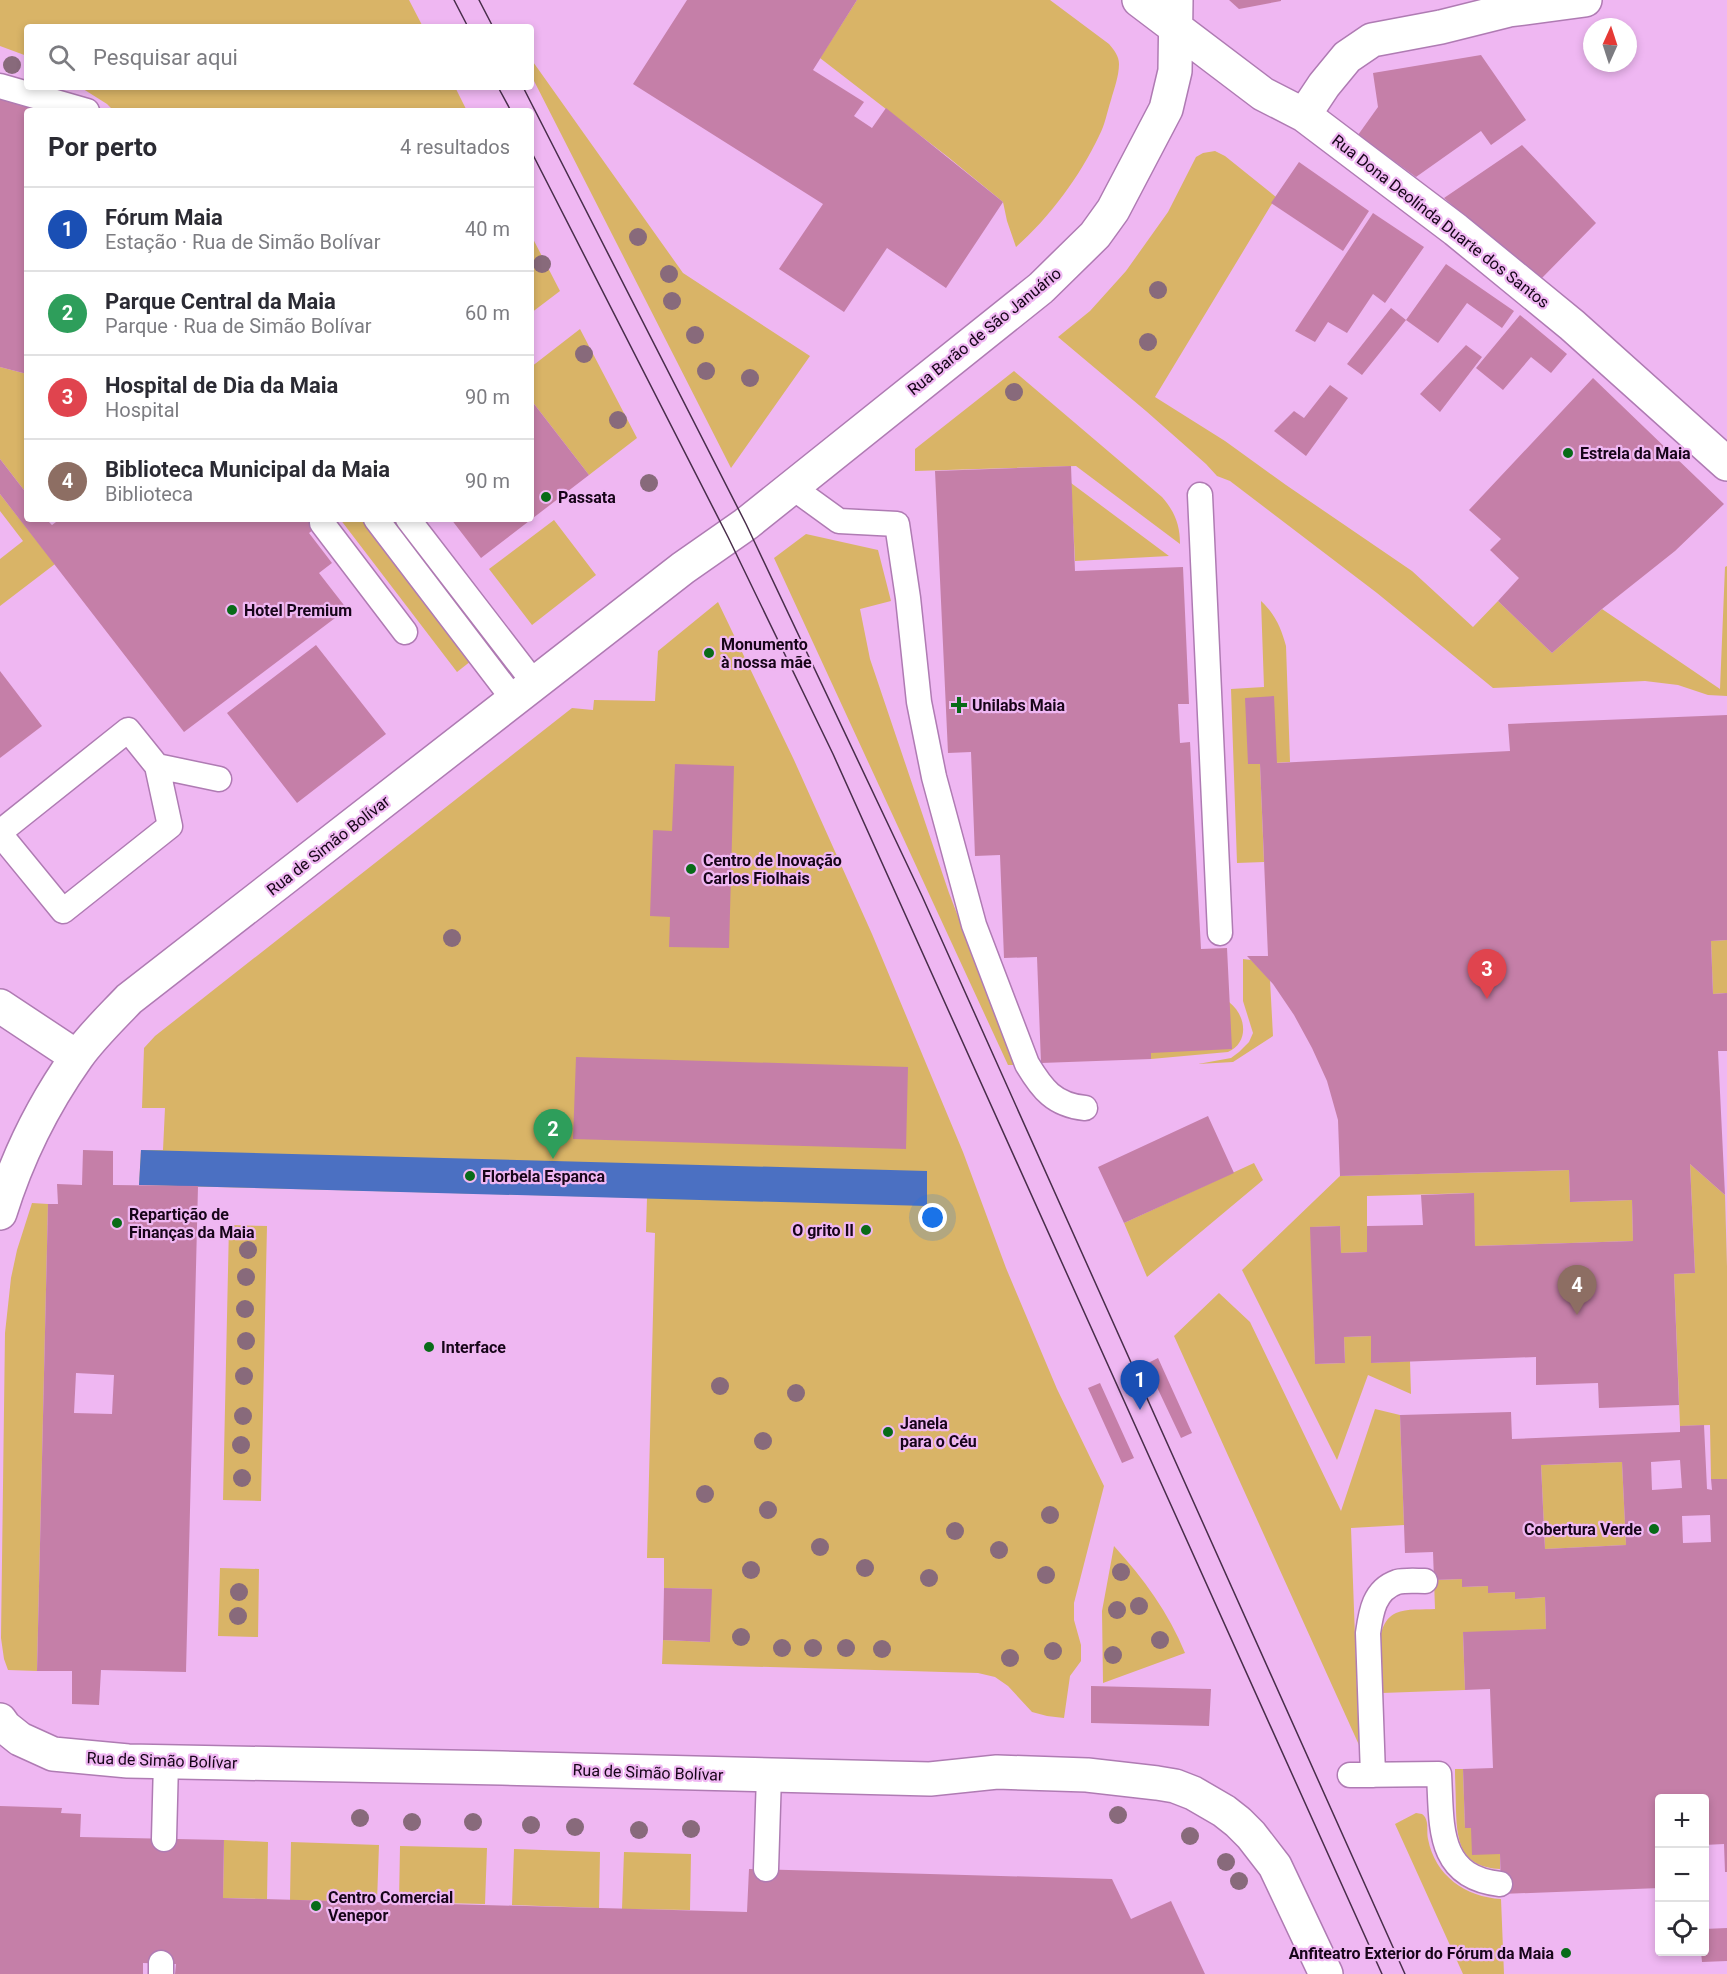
<!DOCTYPE html>
<html lang="pt">
<meta charset="utf-8">
<style>
:root{--surface:#fff;--page:#f7f7f7;--text:#2b2b33;--muted:#7c7c81;--line:#e1e1e2;--accent:#d93025}
body{margin:0;font-family:Roboto,sans-serif;background:var(--page);color:var(--text)}
.controls{position:absolute;right:18px;bottom:18px;display:grid;overflow:hidden;border-radius:6px;box-shadow:0 3px 9px #0003}
.controls button{width:54px;height:54px;display:grid;place-items:center;padding:0;border:0;border-bottom:2px solid var(--line);background:var(--surface);color:var(--text);font:30px sans-serif}
.compass{position:absolute;left:1583px;top:18px;width:54px;height:54px;border-radius:50%;background:var(--surface);box-shadow:0 3px 9px #0003;rotate:3deg}
.you{position:absolute;left:933px;top:1218px;width:21px;height:21px;margin:-15px;border:4px solid #fff;border-radius:50%;background:#1a73e8;box-shadow:0 0 0 9px #1a73e833}
.badge{display:grid;place-items:center;width:39px;height:39px;border-radius:50%;background:var(--accent);color:#fff;font-size:20px;font-weight:700}
.pin{position:absolute;translate:-50% -50px;filter:drop-shadow(0 2px 3px #0008)}
.pin::after{content:'';position:absolute;top:32px;width:21px;height:18px;background:inherit;clip-path:polygon(0 0,100% 0,50% 100%)}
.list{margin:0;padding:0;list-style:none}
h2{display:flex;justify-content:space-between;align-items:center;height:78px;margin:0;padding:0 24px;font-size:26px}
h2 small{font-size:20px;font-weight:400;color:var(--muted)}
.list li{display:grid;grid-template-columns:39px 1fr auto;gap:18px;align-items:center;box-sizing:border-box;height:84px;padding:0 24px;border-top:2px solid var(--line)}
.list b{display:block;font-size:22px;white-space:nowrap}
.list p{margin:0;font-size:20px;white-space:nowrap;color:var(--muted)}
.list em{font-size:20px;font-style:normal;color:var(--muted)}
.icon{flex:none;width:33px;height:33px;fill:none;stroke:currentColor;stroke-width:2;stroke-linecap:round;stroke-linejoin:round}
.map{position:relative;flex:none;width:1727px;height:1974px;overflow:hidden}
.search{position:absolute;background:var(--surface);box-shadow:0 3px 9px #0003;left:24px;top:24px;width:510px;height:66px;display:flex;align-items:center;gap:15px;box-sizing:border-box;padding:0 21px;border-radius:6px;color:var(--muted);font-size:22px}
.panel{position:absolute;background:var(--surface);box-shadow:0 3px 9px #0003;left:24px;top:108px;width:510px;height:414px;border-radius:6px}
.map>svg:first-child{display:block}
.green{fill:#d9b467}
.water{fill:#4b70c2}
.building{fill:#c57fa8;fill-rule:evenodd}
.lines{fill:none;stroke-linecap:round;stroke-linejoin:round}
.lane-casing{stroke:#af7bb3;stroke-width:27}
.street-casing{stroke:#af7bb3;stroke-width:36}
.lane{stroke:#fff;stroke-width:24}
.street{stroke:#fff;stroke-width:33}
.tram{stroke:#492e4b;stroke-width:1.5}
.tree{fill:#886a7b}
.poi-dot{fill:#086b18;stroke:#efb7f2;stroke-width:2}
.labels{text-anchor:middle;stroke-width:4.5;stroke-linejoin:round;paint-order:stroke}
.street-label{font-size:16px;fill:#170519;stroke:#efb7f2}
.poi-label{font-size:16px;font-weight:bold;fill:#170519;stroke:#efb7f2;text-anchor:start}
</style>
<div class="map">
<svg width="1727" height="1974" viewBox="0 0 1727 1974">
<rect width="100%" height="100%" fill="#efb7f2"/>
<path class="green" d="M0 0H409L423 27H27V56L0 46Z
M857 0H1050L1109 44C1114 50 1119 56 1119 64 1119 76 1114 89 1111 100 1107 112 1105 125 1099 136 1080 176 1050 217 1016 247L1007 221 1003 202 948 157 820 58Z
M531 59 683 273 810 356 731 468 531 75Z
M80 87H455L467 111H114L107 104Z
M1215 151 1225 156 1276 197 1155 397 1225 441 1286 485 1412 571 1473 627 1498 601 1552 653 1602 609 1720 689 1725 567 1727 566V696L1708 695 1678 685 1645 681 1493 688 1377 593 1230 481 1217 476 1206 464 1146 411 1058 337 1090 311 1126 271 1168 212 1196 157 1203 153Z
M531 235 560 291 531 313Z
M580 329 637 438 589 475 531 400V367Z
M0 367 27 374V494L0 459Z
M1014 371 1162 497C1175 512 1180 525 1180 544L1076 466 915 471V449Z
M1071 483 1169 556 1075 561Z
M0 494 55 564 0 606V559L23 541 0 511Z
M340 519H362L471 661 457 672Z
M554 520 596 575 532 625 489 569Z
M806 534 878 550 891 601 860 609 870 659 949 893 1015 1065H1008L774 558Z
M1261 601C1275 614 1281 628 1286 646L1290 762 1260 764 1264 862 1237 863 1231 689 1264 687Z
M718 602 794 760 872 934 963 1152 1006 1268 1057 1389 1104 1486 1074 1603V1620L1081 1645V1661L1070 1676 1064 1718 1047 1716 1032 1712 1008 1686 995 1677 978 1673 662 1664 663 1640 710 1642 711 1589 664 1588V1558H647L655 1233 646 1232 647 1198 139 1185 141 1150H163L165 1108H142L144 1048 155 1036 572 708 593 710 594 700 655 701 658 651Z
M1727 940V993L1713 994 1711 941Z
M1243 959 1251 960 1270 980 1273 1036 1233 1062 1198 1064 1231 1058 1239 1052 1249 1042 1253 1033 1243 1001Z
M1229 1002C1246 1015 1250 1042 1228 1052L1151 1059V1053Z
M1254 1163 1263 1180 1147 1277 1124 1223Z
M1690 1164 1725 1195 1727 1267V1479H1711L1710 1425 1680 1426 1674 1274 1695 1273Z
M1569 1170 1570 1202 1632 1200 1633 1241 1475 1246 1473 1193 1367 1196V1252L1341 1253 1340 1226 1311 1227 1315 1364 1345 1363 1344 1337 1371 1336 1372 1363 1410 1361 1411 1394 1368 1375 1337 1460 1242 1270 1340 1176Z
M32 1203 48 1204 37 1671 8 1670 4 1659 1 1638 5 1333 11 1278 17 1250Z
M229 1225 267 1226 261 1501 223 1500Z
M1219 1293 1250 1322 1341 1511 1375 1409 1400 1415 1404 1525 1351 1528 1359 1745 1174 1336Z
M1622 1462 1626 1545 1545 1549 1541 1465Z
M1114 1546C1143 1578 1169 1613 1185 1653L1103 1683 1102 1611Z
M220 1568 259 1569 258 1637 218 1636Z
M1462 1579V1587L1488 1586V1593L1515 1592 1516 1599 1545 1597 1546 1629 1463 1633 1465 1690 1382 1693C1381 1671 1371 1624 1396 1613 1407 1608 1423 1610 1435 1609L1434 1580Z
M1455 1769H1463L1465 1828H1471L1500 1854V1869C1462 1867 1457 1844 1456 1811 1456 1797 1455 1783 1455 1769Z
M1416 1813 1422 1814C1430 1820 1426 1830 1428 1839 1435 1876 1466 1897 1501 1899L1504 1974H1463L1395 1824Z
M224 1840 268 1842 267 1899 223 1898Z
M291 1842 379 1845 377 1902 290 1900Z
M400 1846 487 1848 485 1904 399 1902Z
M514 1849 600 1852 599 1908 512 1905Z
M624 1852 691 1854 690 1910 622 1909Z"/>
<path class="water" d="M141 1150 927 1171V1206L139 1185Z"/>
<path class="building" d="M687 0H857L813 70 864 102 854 116 872 128 886 108 1003 202 946 288 887 248 844 312 779 269 823 204 633 84Z
M1229 0H1281V1L1239 9Z
M1481 55 1526 120 1491 145 1481 131 1416 177 1358 135 1378 107 1373 73Z
M0 97 38 108 37 111H27V374L0 367Z
M1522 145 1596 223 1539 281 1444 198Z
M1299 162 1369 211 1343 251 1271 203Z
M1373 213 1424 247 1385 303 1373 294 1347 333 1328 322 1315 342 1295 331Z
M1446 264 1514 311 1502 328 1467 303 1438 343 1406 320 1362 375 1347 364 1391 308 1406 320Z
M1520 315 1567 354 1551 373 1531 357 1503 390 1476 368Z
M1466 345 1482 357 1440 412 1420 394Z
M1593 378 1724 504 1675 551 1602 609 1552 653 1498 601 1519 578 1490 550 1501 539 1469 510Z
M1330 385 1348 398 1306 456 1274 431 1294 411 1304 418Z
M531 400 589 475 481 558 451 519H531Z
M0 459 27 494V519H46L52 525 60 519H327L309 533 332 563 319 573 347 609 184 732 0 494Z
M1071 466 1075 571 1183 567 1189 704H1178L1180 743 1190 742 1201 949 1227 948 1232 1049 1151 1053V1059L1041 1063 1037 957 1004 958 1000 855 975 856 971 752 948 753 935 471Z
M316 645 386 734 297 803 227 713Z
M0 671 42 726 0 758Z
M1274 696 1277 763 1510 751 1508 724 1727 715V940L1711 941 1713 994 1727 993V1051H1718L1725 1195 1690 1164 1695 1273 1674 1274 1679 1405 1599 1408 1598 1383 1536 1385V1357L1371 1363V1336L1344 1337 1345 1363 1315 1364 1310 1227 1340 1226 1341 1253 1367 1252V1226L1423 1225 1421 1195 1474 1193 1475 1246 1633 1241 1632 1200 1570 1202 1569 1170 1340 1176 1338 1120 1327 1081 1312 1048 1294 1015 1273 984 1247 956H1268L1260 764H1248L1245 698Z
M675 764 734 766 729 948 669 947 670 917 650 916 653 830 672 831Z
M576 1057 908 1067 906 1149 573 1139Z
M1208 1116 1234 1173 1124 1223 1098 1167Z
M83 1150 113 1151V1185L198 1186 186 1672 101 1670 99 1705 72 1704V1671H37L48 1204H58L57 1184 82 1185ZM76 1373 114 1375 112 1414 74 1413Z
M1158 1358 1192 1433 1181 1438 1146 1364Z
M1100 1383 1134 1458 1122 1463 1088 1388Z
M1511 1412 1512 1439 1680 1432V1426L1704 1425 1707 1489 1712 1490 1711 1479H1727V1872H1725L1724 1844 1704 1845V1798H1660V1888L1501 1894 1500 1854 1472 1855 1471 1828H1465L1463 1769 1493 1768 1490 1689 1465 1690 1463 1632 1546 1629 1545 1597 1515 1599V1592L1488 1593V1586L1462 1587V1579L1434 1580 1433 1552 1405 1553 1400 1415ZM1680 1460 1682 1488 1652 1490 1651 1462ZM1622 1462 1626 1545 1545 1549 1541 1465ZM1710 1515 1711 1542 1683 1543 1682 1516Z
M664 1588 712 1589 710 1642 663 1640Z
M1091 1686 1211 1689 1209 1726 1091 1723Z
M0 1806 62 1808 61 1813 81 1814 80 1837 224 1840 223 1898 747 1912 749 1869 1112 1879 1131 1919 1171 1901 1205 1974H175L176 1964 143 1963V1974H0Z
M1727 1928V1961L1702 1962 1701 1952H1704V1929Z"/>
<g class="lines">
<defs>
<path id="lane" d="M0 86 87 111
M792 487 839 521 897 524 908 598 919 702 934 777 974 925 1027 1064C1042 1089 1054 1105 1085 1108
M1200 495 1220 933
M376 519 514 700
M408 519 535 684
M322 523 405 632
M157 766 219 779
M0 832 128 730 157 766 170 826 63 911 0 834
M1350 1775 1439 1774C1442 1825 1436 1877 1500 1884
M1373 1775 1368 1633C1371 1612 1374 1590 1397 1582 1405 1580 1416 1581 1425 1581
M164 1839 166 1762
M766 1869 769 1775
M161 1974V1963"/>
<path id="street" d="M1139 0 1263 94 1304 115 1456 230 1572 325 1727 464
M1304 115 1324 85 1347 57 1372 40 1441 27 1509 10 1585 0
M0 1006 77 1057
M0 1213C17 1158 43 1105 77 1057 92 1036 111 1018 129 999L683 568 746 524 1041 288 1095 235 1113 210 1166 109 1175 71 1176 0
M0 1720 5 1727 20 1739 53 1754 128 1761 502 1768 930 1779 997 1772 1087 1775 1157 1783 1175 1786 1193 1793 1224 1811 1238 1822 1251 1835 1275 1866 1326 1974"/>
</defs>
<use href="#lane" class="lane-casing"/>
<use href="#street" class="street-casing"/>
<use href="#lane" class="lane"/>
<use href="#street" class="street"/>
<path class="tram" d="M454 0 468 27
M479 0 493 27
M498 87 511 111
M523 87 746 524 922 896 1405 1974
M531 151 728 537 833 754 1382 1974"/>
</g>
<g class="tree">
<circle cx="12" cy="65" r="9"/>
<circle cx="638" cy="237" r="9"/>
<circle cx="542" cy="264" r="9"/>
<circle cx="669" cy="274" r="9"/>
<circle cx="1158" cy="290" r="9"/>
<circle cx="672" cy="301" r="9"/>
<circle cx="695" cy="335" r="9"/>
<circle cx="1148" cy="342" r="9"/>
<circle cx="584" cy="354" r="9"/>
<circle cx="706" cy="371" r="9"/>
<circle cx="750" cy="378" r="9"/>
<circle cx="1014" cy="392" r="9"/>
<circle cx="618" cy="420" r="9"/>
<circle cx="649" cy="483" r="9"/>
<circle cx="452" cy="938" r="9"/>
<circle cx="248" cy="1250" r="9"/>
<circle cx="246" cy="1277" r="9"/>
<circle cx="245" cy="1309" r="9"/>
<circle cx="246" cy="1341" r="9"/>
<circle cx="244" cy="1376" r="9"/>
<circle cx="720" cy="1386" r="9"/>
<circle cx="796" cy="1393" r="9"/>
<circle cx="243" cy="1416" r="9"/>
<circle cx="763" cy="1441" r="9"/>
<circle cx="241" cy="1445" r="9"/>
<circle cx="242" cy="1478" r="9"/>
<circle cx="705" cy="1494" r="9"/>
<circle cx="768" cy="1510" r="9"/>
<circle cx="1050" cy="1515" r="9"/>
<circle cx="955" cy="1531" r="9"/>
<circle cx="820" cy="1547" r="9"/>
<circle cx="999" cy="1550" r="9"/>
<circle cx="865" cy="1568" r="9"/>
<circle cx="751" cy="1570" r="9"/>
<circle cx="1121" cy="1572" r="9"/>
<circle cx="1046" cy="1575" r="9"/>
<circle cx="929" cy="1578" r="9"/>
<circle cx="239" cy="1592" r="9"/>
<circle cx="1139" cy="1606" r="9"/>
<circle cx="1117" cy="1610" r="9"/>
<circle cx="238" cy="1616" r="9"/>
<circle cx="741" cy="1637" r="9"/>
<circle cx="1160" cy="1640" r="9"/>
<circle cx="782" cy="1648" r="9"/>
<circle cx="813" cy="1648" r="9"/>
<circle cx="846" cy="1648" r="9"/>
<circle cx="882" cy="1649" r="9"/>
<circle cx="1053" cy="1651" r="9"/>
<circle cx="1113" cy="1655" r="9"/>
<circle cx="1010" cy="1658" r="9"/>
<circle cx="1118" cy="1815" r="9"/>
<circle cx="360" cy="1818" r="9"/>
<circle cx="412" cy="1822" r="9"/>
<circle cx="473" cy="1822" r="9"/>
<circle cx="531" cy="1825" r="9"/>
<circle cx="575" cy="1827" r="9"/>
<circle cx="691" cy="1829" r="9"/>
<circle cx="639" cy="1830" r="9"/>
<circle cx="1190" cy="1836" r="9"/>
<circle cx="1226" cy="1862" r="9"/>
<circle cx="1239" cy="1881" r="9"/>
</g>
<g class="poi-dot">
<circle cx="1568" cy="453" r="6"/>
<circle cx="546" cy="497" r="6"/>
<circle cx="232" cy="610" r="6"/>
<circle cx="709" cy="653" r="6"/>
<path d="M956 696h6v6h6v6h-6v6h-6v-6h-6v-6h6z"/>
<circle cx="691" cy="869" r="6"/>
<circle cx="470" cy="1176" r="6"/>
<circle cx="117" cy="1223" r="6"/>
<circle cx="866" cy="1230" r="6"/>
<circle cx="429" cy="1347" r="6"/>
<circle cx="888" cy="1432" r="6"/>
<circle cx="1654" cy="1529" r="6"/>
<circle cx="316" cy="1906" r="6"/>
<circle cx="1566" cy="1953" r="6"/>
</g>
<g class="labels">
<g class="street-label">
<text transform="translate(1441 221) rotate(38)" y="6">Rua Dona Deolínda Duarte dos Santos</text>
<text transform="translate(984 331) rotate(-39)" y="6">Rua Barão de São Januário</text>
<text transform="translate(328 845) rotate(-38)" y="6">Rua de Simão Bolívar</text>
<text transform="translate(162 1760) rotate(2)" y="6">Rua de Simão Bolívar</text>
<text transform="translate(648 1772) rotate(2)" y="6">Rua de Simão Bolívar</text>
</g>
<g class="poi-label">
<text x="1580" y="459">Estrela da Maia</text>
<text x="558" y="503">Passata</text>
<text x="244" y="616">Hotel Premium</text>
<text x="721" y="650">Monumento<tspan x="721" dy="18">à nossa mãe</tspan></text>
<text x="972" y="711">Unilabs Maia</text>
<text x="703" y="866">Centro de Inovação<tspan x="703" dy="18">Carlos Fiolhais</tspan></text>
<text x="482" y="1182">Florbela Espanca</text>
<text x="129" y="1220">Repartição de<tspan x="129" dy="18">Finanças da Maia</tspan></text>
<text x="854" y="1236" text-anchor="end">O grito II</text>
<text x="441" y="1353">Interface</text>
<text x="900" y="1429">Janela<tspan x="900" dy="18">para o Céu</tspan></text>
<text x="1642" y="1535" text-anchor="end">Cobertura Verde</text>
<text x="328" y="1903">Centro Comercial<tspan x="328" dy="18">Venepor</tspan></text>
<text x="1554" y="1959" text-anchor="end">Anfiteatro Exterior do Fórum da Maia</text>
</g>
</g>
</svg>
<div class="controls">
<button>+</button>
<button>−</button>
<button><svg class="icon" aria-label="locate" viewBox="0 0 24 24"><circle cx="12" cy="12" r="6"/><path d="M12 2v4M12 18v4M2 12h4M18 12h4"/></svg></button>
</div>
<svg class="compass" viewBox="-18 -18 36 36"><path d="M0-13l5 13h-10z" fill="#e53935"/><path d="M0 13l5-13h-10z" fill="#7c7c81"/></svg>
<div class="you"></div>
<div class="pin badge" style="left:1140px;top:1410px;background:#1a4fb4">1</div>
<div class="pin badge" style="left:553px;top:1159px;background:#2e9e5b">2</div>
<div class="pin badge" style="left:1487px;top:999px;background:#e0444e">3</div>
<div class="pin badge" style="left:1577px;top:1315px;background:#8d6e63">4</div>
<div class="search"><svg class="icon" aria-label="search" viewBox="0 0 24 24"><circle cx="10" cy="10" r="6"/><path d="M15 15l6 6"/></svg>Pesquisar aqui</div>
<section class="panel">
<h2>Por perto<small>4 resultados</small></h2>
<ul class="list">
<li><span class="badge" style="background:#1a4fb4">1</span><div><b>Fórum Maia</b><p>Estação · Rua de Simão Bolívar</p></div><em>40 m</em></li>
<li><span class="badge" style="background:#2e9e5b">2</span><div><b>Parque Central da Maia</b><p>Parque · Rua de Simão Bolívar</p></div><em>60 m</em></li>
<li><span class="badge" style="background:#e0444e">3</span><div><b>Hospital de Dia da Maia</b><p>Hospital</p></div><em>90 m</em></li>
<li><span class="badge" style="background:#8d6e63">4</span><div><b>Biblioteca Municipal da Maia</b><p>Biblioteca</p></div><em>90 m</em></li>
</ul>
</section>
</div>
